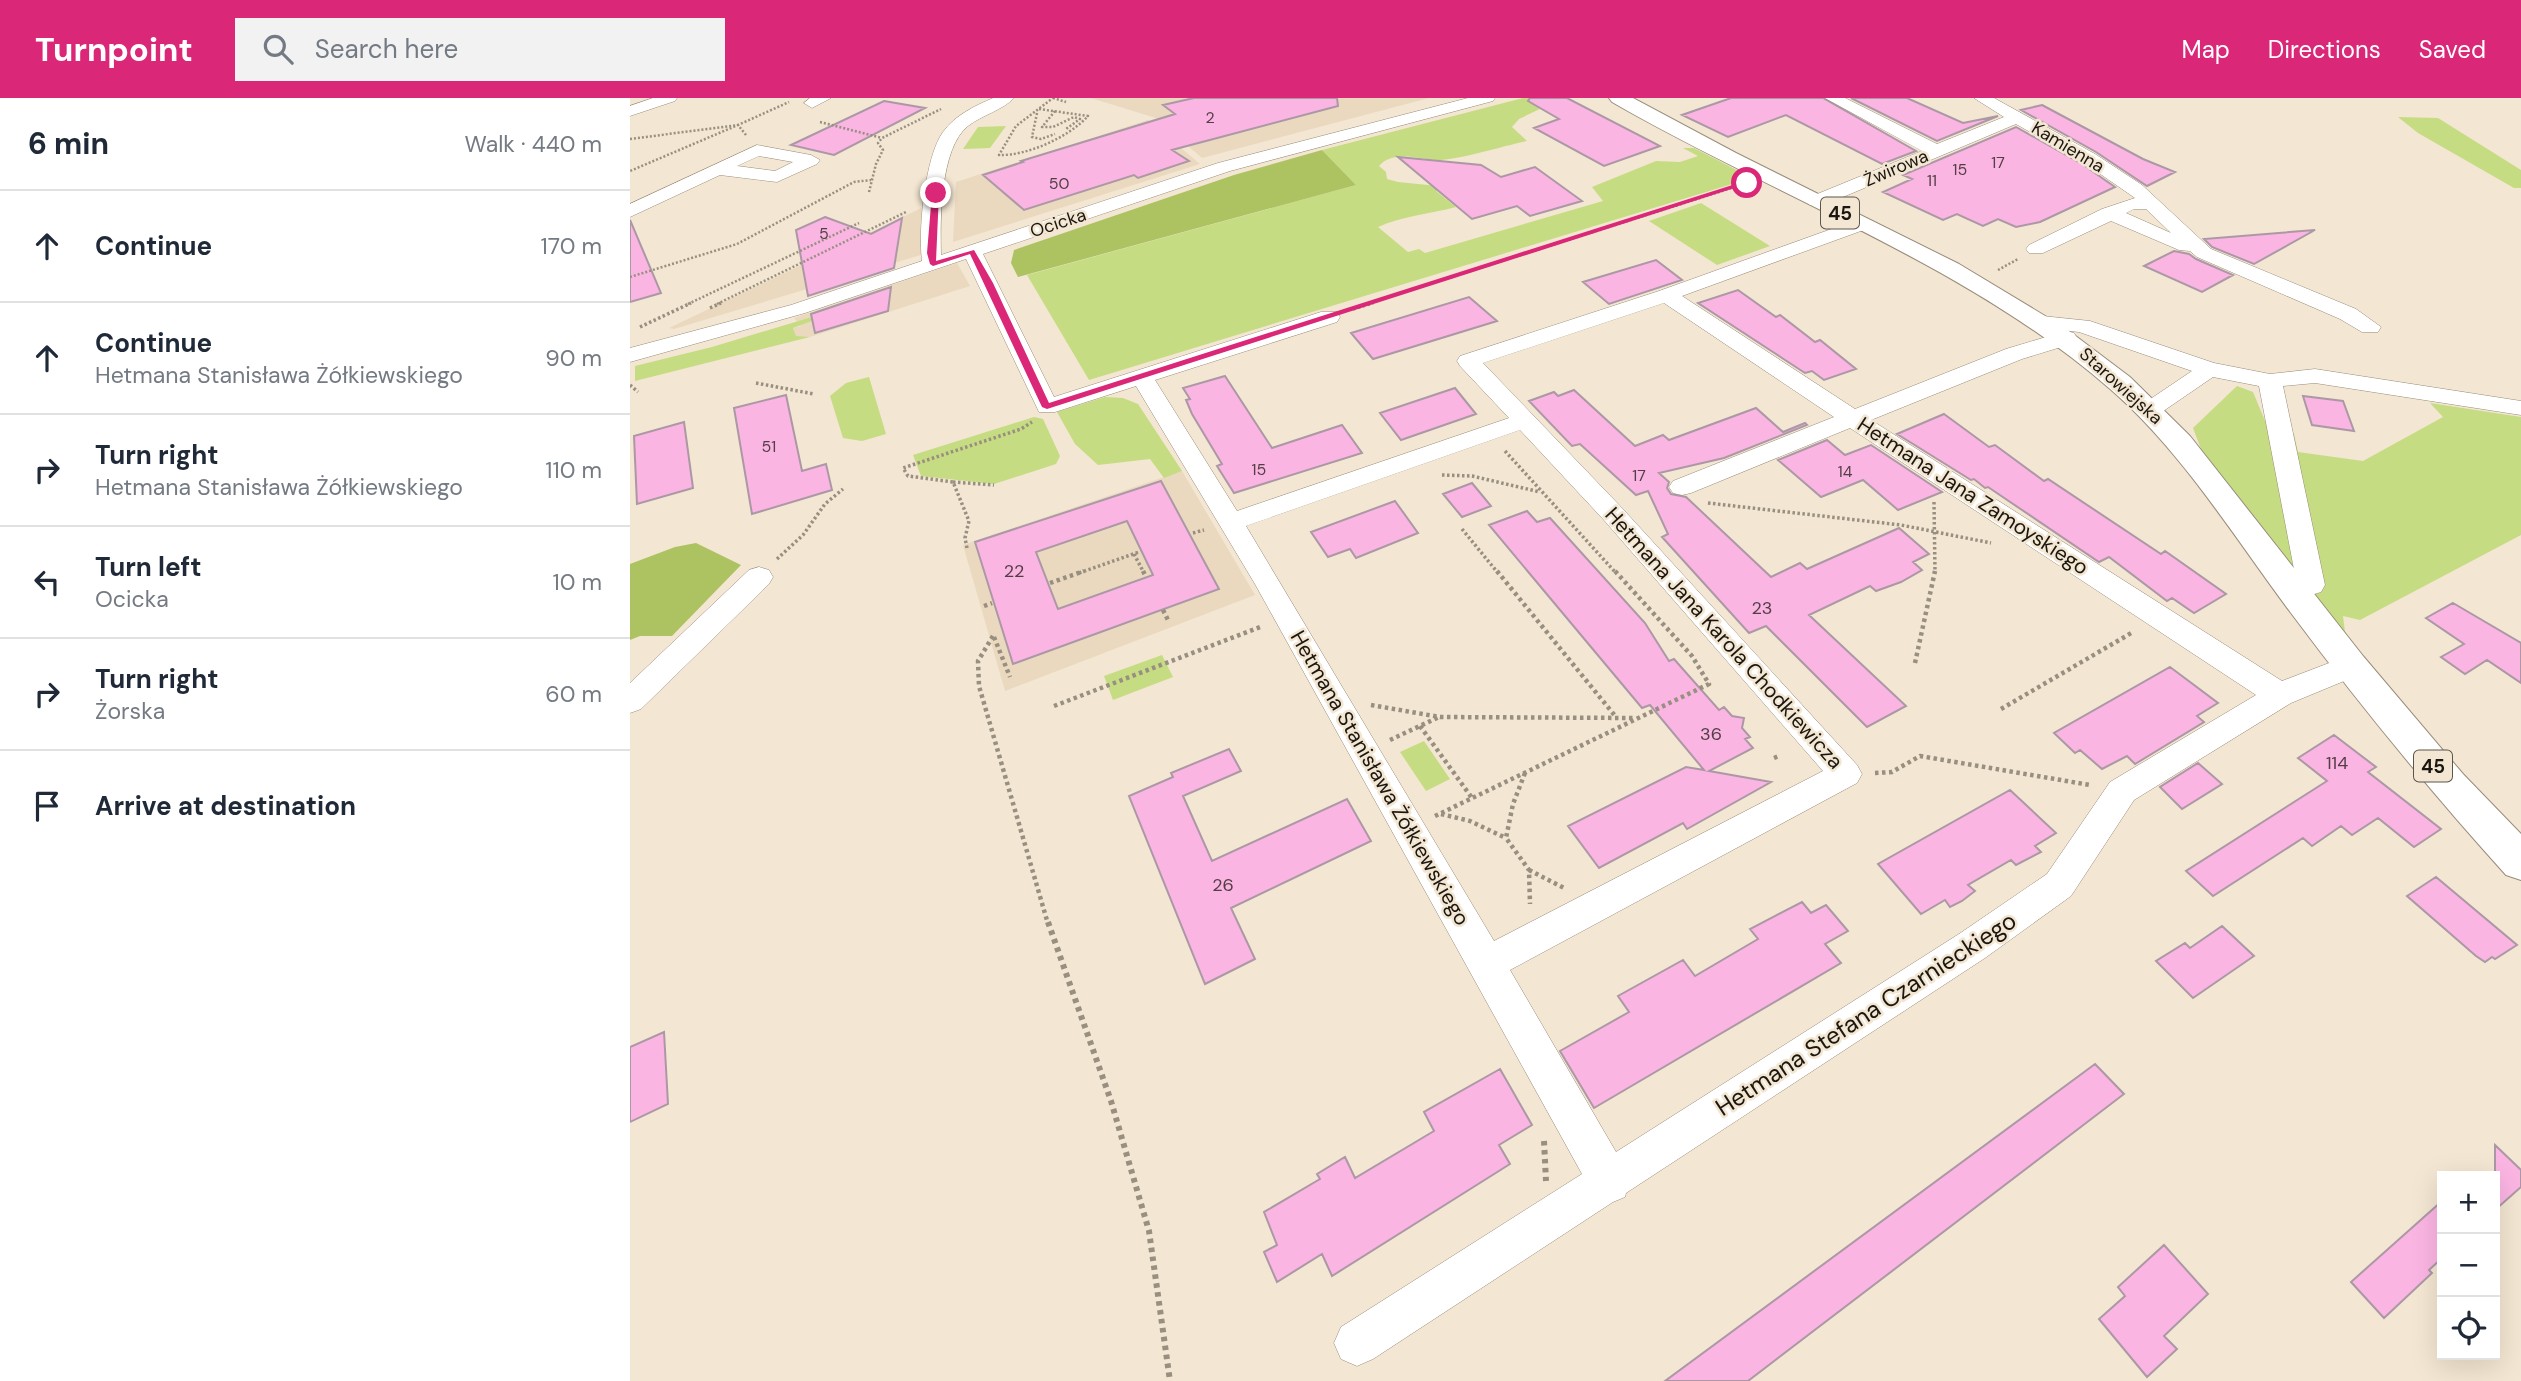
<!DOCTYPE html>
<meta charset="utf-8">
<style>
:root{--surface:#fff;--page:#f2f2f3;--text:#1f2937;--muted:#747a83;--line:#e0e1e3;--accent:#db2777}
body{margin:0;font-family:"DM Sans",sans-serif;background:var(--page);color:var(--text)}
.controls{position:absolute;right:21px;bottom:21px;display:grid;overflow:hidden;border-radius:0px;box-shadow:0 7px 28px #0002}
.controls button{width:63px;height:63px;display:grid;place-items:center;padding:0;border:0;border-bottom:2px solid var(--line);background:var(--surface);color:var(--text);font:35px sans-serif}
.stop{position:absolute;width:21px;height:21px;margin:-16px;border:5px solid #db2777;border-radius:50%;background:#fff}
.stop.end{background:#db2777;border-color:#fff;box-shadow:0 2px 7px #0008}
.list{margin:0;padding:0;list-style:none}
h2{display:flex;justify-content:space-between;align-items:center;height:91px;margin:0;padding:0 28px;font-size:30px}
h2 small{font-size:23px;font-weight:400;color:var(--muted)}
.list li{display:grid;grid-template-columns:46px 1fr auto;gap:21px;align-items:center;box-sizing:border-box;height:112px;padding:0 28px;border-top:2px solid var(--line)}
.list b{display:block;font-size:26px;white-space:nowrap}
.list p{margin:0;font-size:23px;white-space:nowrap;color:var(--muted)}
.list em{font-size:23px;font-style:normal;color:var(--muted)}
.icon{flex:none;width:38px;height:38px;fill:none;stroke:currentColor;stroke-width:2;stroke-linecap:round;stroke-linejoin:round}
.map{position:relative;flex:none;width:1891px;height:1283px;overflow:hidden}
header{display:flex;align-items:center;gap:42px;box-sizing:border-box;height:98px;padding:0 35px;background:var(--accent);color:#fff}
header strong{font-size:33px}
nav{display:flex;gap:38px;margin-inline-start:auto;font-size:24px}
.search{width:490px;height:63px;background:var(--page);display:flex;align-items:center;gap:18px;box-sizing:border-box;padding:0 24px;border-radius:0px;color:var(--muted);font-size:26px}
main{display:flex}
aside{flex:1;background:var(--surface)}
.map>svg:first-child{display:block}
.built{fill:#ead9bf}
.green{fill:#c6dc82}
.forest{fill:#adc362}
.building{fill:#fbb5e3;stroke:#ac98a5;stroke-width:2;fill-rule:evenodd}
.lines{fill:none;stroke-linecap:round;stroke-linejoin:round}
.minor-casing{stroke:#988c7a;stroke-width:1}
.major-casing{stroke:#988c7a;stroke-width:2}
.path-far3{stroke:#988f80;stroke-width:2.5;stroke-dasharray:2 2;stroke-linecap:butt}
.path-far2{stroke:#988f80;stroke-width:3.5;stroke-dasharray:2.5 2.5;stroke-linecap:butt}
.path-far1{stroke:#988f80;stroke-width:4.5;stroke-dasharray:3.5 3.5;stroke-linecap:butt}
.path{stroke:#988f80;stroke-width:6;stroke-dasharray:4.5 4.5;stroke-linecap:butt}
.minor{fill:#fff;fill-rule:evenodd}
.major{fill:#fff;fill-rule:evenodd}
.route{fill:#db2777}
.labels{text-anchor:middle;stroke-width:5;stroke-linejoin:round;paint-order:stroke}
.far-number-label{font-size:16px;fill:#533e45}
.far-street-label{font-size:18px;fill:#1b1710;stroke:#f3e6d2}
.number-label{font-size:18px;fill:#533e45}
.shield{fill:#f3e6d2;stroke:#5c554a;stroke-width:2}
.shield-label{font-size:19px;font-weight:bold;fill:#1b1710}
.street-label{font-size:21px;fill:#1b1710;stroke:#f3e6d2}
.near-street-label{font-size:24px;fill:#1b1710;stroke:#f3e6d2}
</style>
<header>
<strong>Turnpoint</strong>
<div class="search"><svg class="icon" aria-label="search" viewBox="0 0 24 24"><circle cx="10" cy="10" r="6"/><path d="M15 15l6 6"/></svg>Search here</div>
<nav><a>Map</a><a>Directions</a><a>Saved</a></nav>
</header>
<main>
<aside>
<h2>6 min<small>Walk · 440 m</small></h2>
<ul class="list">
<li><svg class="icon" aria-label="ahead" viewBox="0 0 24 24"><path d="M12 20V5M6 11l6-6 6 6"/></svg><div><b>Continue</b></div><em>170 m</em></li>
<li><svg class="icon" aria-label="ahead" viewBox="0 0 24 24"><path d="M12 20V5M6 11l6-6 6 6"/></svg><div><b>Continue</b><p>Hetmana Stanisława Żółkiewskiego</p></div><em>90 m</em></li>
<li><svg class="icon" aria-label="right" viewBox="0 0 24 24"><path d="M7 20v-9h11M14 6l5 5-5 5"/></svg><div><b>Turn right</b><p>Hetmana Stanisława Żółkiewskiego</p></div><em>110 m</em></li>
<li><svg class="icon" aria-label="left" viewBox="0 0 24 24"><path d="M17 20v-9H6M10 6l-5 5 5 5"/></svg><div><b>Turn left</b><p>Ocicka</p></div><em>10 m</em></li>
<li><svg class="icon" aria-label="right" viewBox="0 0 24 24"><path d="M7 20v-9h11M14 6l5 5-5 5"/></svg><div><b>Turn right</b><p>Żorska</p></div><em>60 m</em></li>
<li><svg class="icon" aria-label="arrive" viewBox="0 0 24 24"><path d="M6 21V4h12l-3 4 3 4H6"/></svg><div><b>Arrive at destination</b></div></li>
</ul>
</aside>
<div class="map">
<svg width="1891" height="1283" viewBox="0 0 1891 1283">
<rect width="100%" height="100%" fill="#f3e6d2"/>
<path class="built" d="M461 0H799L572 60 526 20Z
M518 22 570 66 323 144 326 84Z
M300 106 294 156 44 231 39 230Z
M327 165 340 188 180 239H166L163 230 171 228 164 220Z
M552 373 625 497 375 593 333 447Z"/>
<path class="green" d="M893 0H910L916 8 889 21 882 29 897 43C872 48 830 62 806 62 788 61 763 52 749 68L756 74 757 81 768 84 818 89 806 93 826 109C800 116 772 118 748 129L778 154 789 151 795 155 973 103 962 89 1026 63 1050 64 1068 58 1053 50H1064L1122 80 459 282 397 177 726 87 692 52Z
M1768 19 1808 20 1891 72V90H1884L1788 35Z
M376 28 360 50 333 51 348 29Z
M1071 105 1140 148 1087 167 1019 123Z
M205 212 203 215 163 230 166 238 180 239 5 283V268L82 249Z
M239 279 256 336 232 343 213 340 200 298 216 285Z
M1607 288 1623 294 1638 330 1664 336 1668 354 1733 363 1813 319 1800 305 1891 319V437L1730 522 1713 518 1716 542 1571 351 1563 330Z
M475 299 493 300 508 306 552 373 534 380 520 361 468 367 445 346 427 314Z
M404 319 413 321 430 358 426 366 364 386 291 378 283 357Z
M532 557 543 579 483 602 474 578Z
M794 643 820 681 796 693 770 654Z"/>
<path class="forest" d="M692 52 726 87 388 179 381 165 384 152 604 77Z
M66 445 111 467 42 538H10L0 542V466L45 449Z"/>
<path class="building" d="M564 0H707L708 8 542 52 559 63 508 80 504 77 394 112 353 77 393 64 391 63 545 16 533 7Z
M900 0H937L1030 48 974 68 904 30 929 21 898 3Z
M1101 0H1193L1286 53 1252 66 1156 17 1098 39 1052 17Z
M1221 0H1277L1333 25 1368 18 1307 43Z
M254 3 295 10 204 57 161 47Z
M1412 7 1513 61 1545 74 1517 88 1466 54 1391 12Z
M1386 29 1452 66 1485 89 1410 124 1386 129 1368 121 1353 128 1327 116 1313 122 1253 94 1282 81 1273 77Z
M768 59 851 67 871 79 905 69 952 103 900 118 887 108 842 121Z
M195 119 241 136 272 120 264 170 178 198 166 132Z
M0 122 31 195 0 204Z
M1685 132 1624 166 1582 149 1574 141Z
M1544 153 1559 156 1566 161 1603 177 1572 194 1514 168Z
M1026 162 1052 182 979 206 953 184Z
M261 189 258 213 185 235 181 216Z
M1108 192 1146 219 1150 217 1185 244 1190 242 1226 271 1194 282 1182 273 1175 275 1068 205Z
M839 199 867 223 743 261 721 235Z
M595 278 642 350 712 327 732 355 604 395 587 368 592 366 562 316 556 302 560 301 553 290Z
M825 290 846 316 771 342 750 315Z
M944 292 1005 348 1033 337 1039 342 1126 310 1153 334 1175 325 1177 327 1094 360 1029 375 1039 384 1037 390 1041 396 1056 399 1141 479 1170 465 1177 471 1269 430 1299 456 1283 464 1292 472 1271 484 1246 493 1240 488 1179 517 1276 608 1237 629 1136 528 1119 535 1032 439 1038 436 1018 393 1006 397 950 346 942 348 899 303 924 294 928 298Z
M156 297 172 373 196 366 202 392 122 416 104 310Z
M1673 298 1713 303 1724 333 1682 327Z
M1314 316 1359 349 1365 347 1414 383 1418 381 1531 456 1535 453 1596 496 1564 515 1542 500 1537 503 1479 459 1469 464 1358 389 1355 390 1344 381 1341 382 1267 336Z
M54 324 63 390 7 406 4 338Z
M1197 342 1215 357 1241 347 1312 394 1268 412 1233 382 1191 399 1148 362Z
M531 383 589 491 383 566 345 444ZM497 423 523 477 428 511 406 454Z
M842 385 861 408 832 419 813 396Z
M765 403 788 435 726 460 720 451 698 459 681 434Z
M897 413 907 424 920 420 1015 525 1039 563 1044 561 1089 612 1094 609 1102 618 1114 620 1112 630 1120 639 1115 641 1123 650 1079 673 1141 684 1057 731 1053 725 969 770 938 728 1056 669 1074 672 1020 607 1012 610 859 427Z
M1823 505 1891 545V585L1857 562 1835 576 1811 559 1834 546 1796 520Z
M1540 569 1588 605 1567 618 1574 624 1505 666 1497 658 1472 671 1450 652 1445 655 1424 635Z
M1704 637 1746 669 1738 674 1811 731 1784 749 1748 720 1722 737 1711 728 1682 748 1673 740 1583 798 1556 773 1697 683 1668 660Z
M599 651 611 673 553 698 582 763 717 701 741 743 601 810 625 861 575 886 499 698 543 679 541 675Z
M1568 665 1592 686 1552 711 1530 689Z
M1380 692 1426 735 1405 748 1411 754 1386 767 1381 762 1338 787 1345 793 1332 803 1320 809 1315 802 1291 816 1248 766Z
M1806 779 1887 847 1865 861 1862 859 1855 864 1846 858 1777 798Z
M1172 804 1181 815 1196 807 1218 833 1195 846 1211 865 964 1010 930 953 999 914 988 898 1053 862 1065 878 1128 841 1120 831Z
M1592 828 1624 858 1563 900 1526 863 1555 845 1560 850Z
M34 934 38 1006 0 1024V949Z
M1465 966 1494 996 1118 1283H1035Z
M870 971 902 1027 869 1047 880 1066 702 1178 692 1156 647 1184 634 1154 647 1147 634 1114 690 1081 687 1076 715 1059 725 1080 804 1033 794 1014Z
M1865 1047 1891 1072V1089L1865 1112Z
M1812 1103V1160L1799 1172 1802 1175 1754 1220 1721 1184Z
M1534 1147 1578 1196 1534 1238 1547 1251 1517 1279 1469 1221 1495 1198 1488 1189Z"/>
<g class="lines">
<defs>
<path id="minor" d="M23 0H47L45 3 0 18V8Z
M180 0H201L182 10 174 5Z
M363 0H384C373 12 352 17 338 28 310 50 310 122 311 157L588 65 838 0H865L863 3 600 73 353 156 424 299 691 214H707L710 219 707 224 525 282 607 413 879 320 830 268 827 263 830 258 1029 193 1232 120 1239 122 1242 126 1239 130 1052 198 1225 311 1376 251 1436 233 1444 235 1447 240 1444 245 1392 261 1241 322 1652 583 1720 557 1731 560 1735 568 1731 576 1661 605 1504 702 1441 798 1355 860 996 1095 995 1099 983 1104 743 1261 727 1268 711 1261 704 1245 711 1229 952 1076 625 486 506 288 425 314H409L336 161 175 215 0 264V250L161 207 292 163C288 132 295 59 313 34 325 17 345 8 363 0ZM1034 205 1204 319 1043 383 1039 389 1043 395 1052 397 1061 395 1220 330 1626 597 1480 684 1417 776 1329 836 986 1054 880 872 1227 685 1232 676 1227 667 991 409 853 265ZM890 332 973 421 1193 673 864 843 616 428Z
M1195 0H1215L1307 46 1374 19 1344 0H1364L1465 56 1512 87 1581 151 1726 211 1751 229 1748 234H1732L1710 221 1567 159 1560 153 1549 152 1481 123 1413 155H1399L1396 151 1399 147 1472 111 1505 100 1453 64 1386 26 1194 107H1180L1178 103 1180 99 1292 53ZM1504 111H1516L1541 135 1496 115Z
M127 47 181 57 190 62 187 66 147 84 90 77 0 119V106ZM129 58 163 64 145 73 107 68Z
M1412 218 1460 223 1584 265 1640 276 1685 271 1891 303V317L1685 285 1653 288 1695 487 1691 494 1681 497 1671 494 1667 487 1629 288 1583 279 1529 316H1513L1509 311 1513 306 1562 273 1449 234 1404 229 1401 224 1404 219Z
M129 469 139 472 143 479 139 486 11 611 0 615V585L119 472Z"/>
<path id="major" d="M979 0H1003L1106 55 1329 166 1435 230 1500 279 1560 338 1733 558 1833 676 1891 736V782L1876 777C1800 693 1729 606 1661 515 1604 439 1552 353 1479 290 1339 168 1143 97 982 4Z"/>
</defs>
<use href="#minor" class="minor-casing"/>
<use href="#major" class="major-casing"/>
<path class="path-far3" d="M423 0 436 4
M409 11 458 18C439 39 397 58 369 57L386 28 423 0
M425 13 412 29H423L444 19 450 21 436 31
M407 15 402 39 411 41 425 36
M190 24 252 40
M116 37 108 27 159 4
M0 41 108 27 0 73
M239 94 246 66 253 52 248 45 252 40 311 11
M1368 172 1388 161
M0 179 107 146 224 84 241 82
M58 206 229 125
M87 206 276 114
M737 206 1108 88"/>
<path class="path-far2" d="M80 210 91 205
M723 211 743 205
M10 229 61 205
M126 285 184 296
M0 287 8 294
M875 353 986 475
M812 377 842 378 910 394
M323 384 364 387
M1304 404 1305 475
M1078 405 1271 427 1361 445
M832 431 868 475
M563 435 574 432
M337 450 335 440 339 423 323 384 278 378 273 370 391 331 402 324
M504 456 514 475
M147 461 173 437 195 406 213 391
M449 475 509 454"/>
<path class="path-far1" d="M513 473 516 479
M867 473 986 619
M420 485 454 473
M354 508 362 505
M533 512 538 522
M363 538 348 563 349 588 418 826
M364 539 380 579
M1285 565 1305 473
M741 607 810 619 1004 620
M424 608 633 528
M1371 611 1503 534
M790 628 842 700
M760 642 809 619
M1144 660 1149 658
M895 675 883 706 876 740 899 772 900 806
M1245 675 1262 674 1290 658 1460 687
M811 716 840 723 876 740
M805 718 1079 586 1062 558 985 473
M899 772 934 790"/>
<path class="path" d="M418 824 481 1003 519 1133 540 1283
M914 1043 916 1083"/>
<use href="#minor" class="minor"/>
<use href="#major" class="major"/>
</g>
<path class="route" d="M1115 83 1120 85 417 311 412 309 340 156 303 168 300 166 297 155 302 95 306 93 309 95 306 163 344 152 363 185 419 305Z"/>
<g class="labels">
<g class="far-number-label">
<text x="580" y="25">2</text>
<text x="1368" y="70">17</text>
<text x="1330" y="77">15</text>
<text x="1302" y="88">11</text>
<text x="429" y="91">50</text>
<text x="194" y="141">5</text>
<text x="139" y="354">51</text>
<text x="629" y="377">15</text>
<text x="1215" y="379">14</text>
<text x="1009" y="383">17</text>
</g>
<g class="far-street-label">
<text transform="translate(1438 49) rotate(31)" y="6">Kamienna</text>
<text transform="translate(1266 70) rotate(-23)" y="6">Żwirowa</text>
<text transform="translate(428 125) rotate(-18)" y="6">Ocicka</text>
<text transform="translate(1491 288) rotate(42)" y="6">Starowiejska</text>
</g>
<g class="number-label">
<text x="384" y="479">22</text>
<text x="1132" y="516">23</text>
<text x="1081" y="642">36</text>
<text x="1707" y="671">114</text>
<text x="593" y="793">26</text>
</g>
<g class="shield">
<rect x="1191" y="99.5" width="38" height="31" rx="5"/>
<rect x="1784" y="652.5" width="38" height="31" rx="5"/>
</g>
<g class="shield-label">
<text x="1210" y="122">45</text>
<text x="1803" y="675">45</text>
</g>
<g class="street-label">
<text transform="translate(1343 398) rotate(33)" y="7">Hetmana Jana Zamoyskiego</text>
<text transform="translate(1094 540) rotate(48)" y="7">Hetmana Jana Karola Chodkiewicza</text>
<text transform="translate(750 680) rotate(60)" y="7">Hetmana Stanisława Żółkiewskiego</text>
</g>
<g class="near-street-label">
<text transform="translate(1236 916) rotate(-33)" y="8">Hetmana Stefana Czarnieckiego</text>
</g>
</g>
</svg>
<div class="controls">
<button>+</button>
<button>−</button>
<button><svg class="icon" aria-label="locate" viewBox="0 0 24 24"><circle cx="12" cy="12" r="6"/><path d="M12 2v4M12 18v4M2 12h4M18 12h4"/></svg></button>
</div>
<div class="stop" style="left:1117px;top:85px"></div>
<div class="stop end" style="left:306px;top:95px"></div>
</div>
</main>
